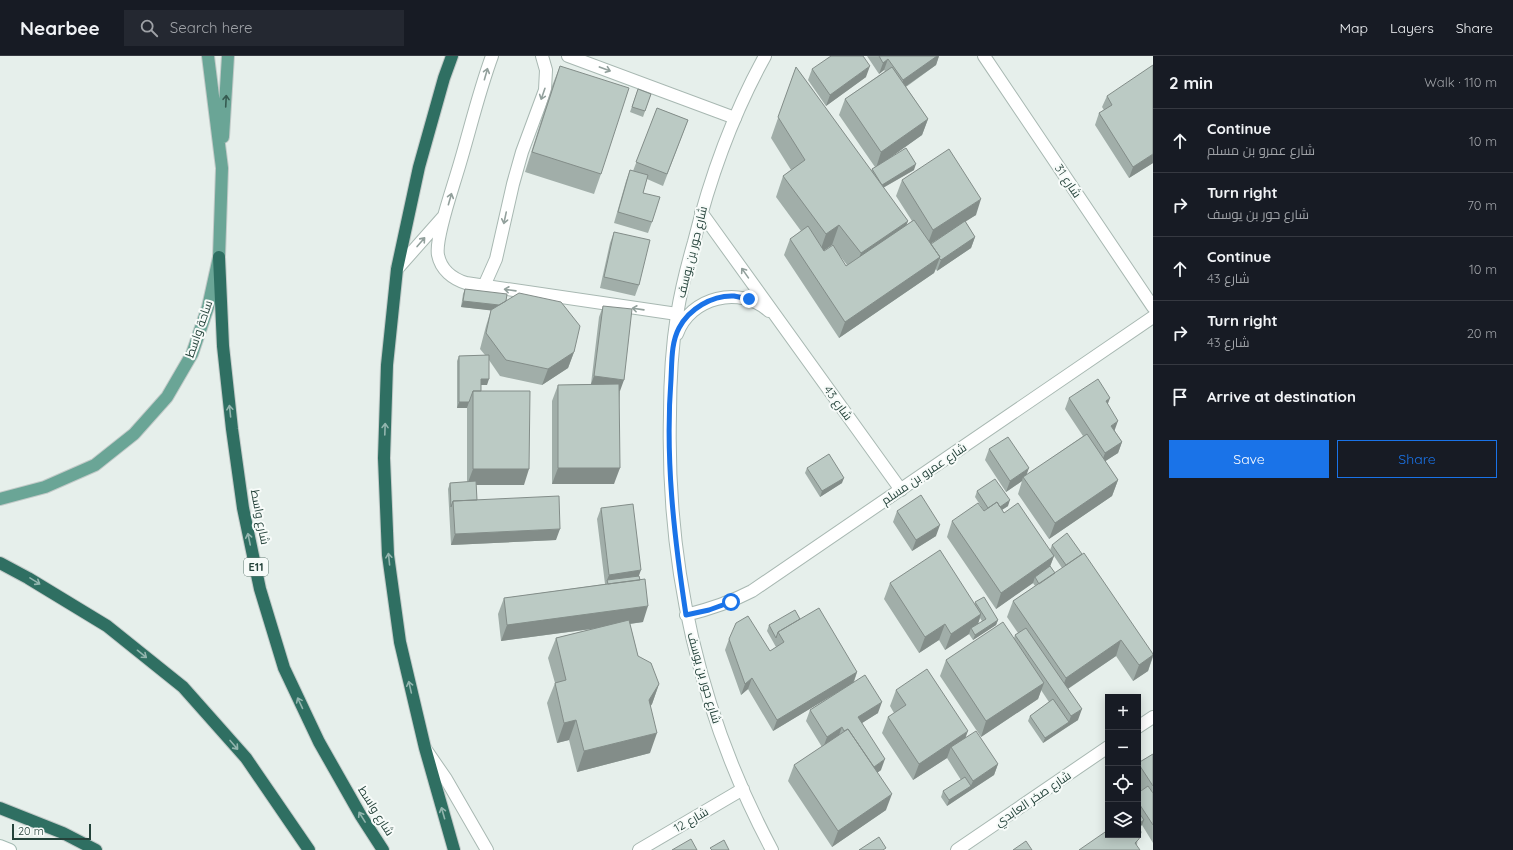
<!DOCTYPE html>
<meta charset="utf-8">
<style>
:root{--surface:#171b24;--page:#242831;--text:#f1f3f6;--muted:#9ea1a6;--line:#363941;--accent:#1a73e8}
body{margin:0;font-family:Quicksand,Cairo,sans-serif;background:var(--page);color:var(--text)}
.controls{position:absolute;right:12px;bottom:12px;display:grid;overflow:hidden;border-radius:0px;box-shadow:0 2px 10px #0003}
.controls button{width:36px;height:36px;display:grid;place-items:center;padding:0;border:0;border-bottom:1px solid var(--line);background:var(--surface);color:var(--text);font:20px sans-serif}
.scale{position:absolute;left:12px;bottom:10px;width:79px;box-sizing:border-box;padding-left:4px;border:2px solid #24423a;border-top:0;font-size:11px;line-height:14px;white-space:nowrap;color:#24423a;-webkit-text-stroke:3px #f7fbf9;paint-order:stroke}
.stop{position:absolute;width:12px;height:12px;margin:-9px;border:3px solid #1a73e8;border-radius:50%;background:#fff}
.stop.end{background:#1a73e8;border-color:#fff;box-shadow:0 1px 4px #0008}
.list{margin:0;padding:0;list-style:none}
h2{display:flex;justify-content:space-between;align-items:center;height:52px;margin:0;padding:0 16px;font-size:17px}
h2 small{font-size:13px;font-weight:400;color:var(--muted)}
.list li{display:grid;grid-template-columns:26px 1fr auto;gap:12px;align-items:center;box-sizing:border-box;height:64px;padding:0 16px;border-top:1px solid var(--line)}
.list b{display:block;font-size:15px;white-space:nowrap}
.list p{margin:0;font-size:13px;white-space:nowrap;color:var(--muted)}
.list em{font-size:13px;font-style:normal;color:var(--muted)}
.actions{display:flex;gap:8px;padding:12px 16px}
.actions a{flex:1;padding:9px 0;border:1px solid var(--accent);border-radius:0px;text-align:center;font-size:14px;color:var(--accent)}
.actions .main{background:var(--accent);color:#fff}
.icon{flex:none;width:22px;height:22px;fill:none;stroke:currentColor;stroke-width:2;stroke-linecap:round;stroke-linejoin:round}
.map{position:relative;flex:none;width:1153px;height:794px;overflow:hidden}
header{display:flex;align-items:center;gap:24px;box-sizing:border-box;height:56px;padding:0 20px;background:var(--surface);border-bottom:1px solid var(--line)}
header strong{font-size:19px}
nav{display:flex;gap:22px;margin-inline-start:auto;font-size:14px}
.search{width:280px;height:36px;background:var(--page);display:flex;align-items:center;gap:10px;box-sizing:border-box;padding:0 14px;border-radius:0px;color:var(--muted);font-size:15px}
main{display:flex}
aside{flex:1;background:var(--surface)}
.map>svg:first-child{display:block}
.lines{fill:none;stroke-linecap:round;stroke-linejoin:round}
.lane-casing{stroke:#a8b8b2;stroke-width:14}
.street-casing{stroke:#a8b8b2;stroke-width:14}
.secondary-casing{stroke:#a4bbb3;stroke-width:14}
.primary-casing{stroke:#c2cac8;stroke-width:14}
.highway-casing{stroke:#c2cac8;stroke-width:14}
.lane{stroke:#fff;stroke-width:12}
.street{stroke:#fff;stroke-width:12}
.secondary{stroke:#fff;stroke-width:12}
.primary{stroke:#6aa596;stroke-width:12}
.highway{stroke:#2f6f62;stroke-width:12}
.wall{fill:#a1aea9;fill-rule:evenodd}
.shaded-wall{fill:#838d89}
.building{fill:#bbcac4;stroke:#838d89}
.oneway{stroke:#92a09c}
.oneway2{stroke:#365b51}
.oneway3{stroke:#93b5ae}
.route{stroke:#1a73e8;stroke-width:5}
.labels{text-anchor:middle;stroke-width:4;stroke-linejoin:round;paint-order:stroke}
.shield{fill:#f7fbf9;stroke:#637a73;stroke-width:1}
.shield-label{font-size:11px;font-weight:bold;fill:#24423a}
.street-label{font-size:12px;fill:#24423a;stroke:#f7fbf9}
</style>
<header>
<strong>Nearbee</strong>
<div class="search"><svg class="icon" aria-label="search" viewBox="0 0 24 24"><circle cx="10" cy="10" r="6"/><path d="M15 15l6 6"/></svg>Search here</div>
<nav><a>Map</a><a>Layers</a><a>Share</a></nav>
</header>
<main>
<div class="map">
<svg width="1153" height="794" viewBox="0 0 1153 794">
<rect width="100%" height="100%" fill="#e6efeb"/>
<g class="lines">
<defs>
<path id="lane" d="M492 0C478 38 469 78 457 117 452 134 435 183 438 199 441 214 453 223 466 227L677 258
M568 0 735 62
M397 213 444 160
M484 230 496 203 513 128 522 96 545 34 546 14 542 0"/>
<path id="street" d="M765 0C733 58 710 121 694 186 687 210 681 234 677 259 672 291 670 325 670 358 666 511 700 659 772 794
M984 0 1153 251
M701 156 901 434
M677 278C690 241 740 229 769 255
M686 559C710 553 731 546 752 535L1153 261
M1138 671 1153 661
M426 694 446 723 487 794
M639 794 743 733
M957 794 1108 691"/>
<path id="secondary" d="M0 790 10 794"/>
<path id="primary" d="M223 81 228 0
M0 443 45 431 95 409 134 378 167 341 192 298 208 251 219 201 222 112 208 0"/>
<path id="highway" d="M452 0 444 22 419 111 397 213 387 309 384 402 388 499 400 586 425 692 454 794
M219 201 223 290 232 373 243 452 260 533 284 612 319 686 361 760 383 794
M0 507 28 522 107 570 183 631 246 702 309 794
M0 752 63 777 96 794"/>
</defs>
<use href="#lane" class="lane-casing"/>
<use href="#street" class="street-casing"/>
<use href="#secondary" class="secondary-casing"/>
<use href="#primary" class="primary-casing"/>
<use href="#highway" class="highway-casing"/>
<use href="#lane" class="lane"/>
<use href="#street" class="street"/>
<use href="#secondary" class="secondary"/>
<use href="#primary" class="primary"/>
<use href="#highway" class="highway"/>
</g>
<path class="wall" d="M867 0H939L936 9 906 31 928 63 922 79 883 106 914 114 883 132 908 165 906 169 912 165 896 140 902 124 976 159 965 165 975 181 971 192 937 215 936 213 934 217 839 282 784 199 790 183 801 175 776 141 783 120 791 114 771 82 796 11 871 115 872 113 875 111 839 59 845 43 885 15 884 14 879 18ZM951 174 931 188V187ZM832 189V190L824 195V194ZM837 196 847 209 846 210Z
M560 10 601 118 594 138 525 116 552 30Z
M812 13 866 21 826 50 808 24Z
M638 33 651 38 643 61 630 56Z
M1107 40 1153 107 1129 122 1095 69 1099 57 1104 54 1102 51Z
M657 52 688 64 663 130 647 123 643 137 652 166 648 177 614 167 626 125 630 114 633 115Z
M614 176 639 229 635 240 600 232 610 187Z
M465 233 506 245 574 296 568 312 542 329 500 320 489 304 487 329H481V335L524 429H476L477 444 556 484 451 489 448 433 450 427 467 426V352H457V305L459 300 485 299 480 293 486 270 491 254 461 251 463 238Z
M603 250 620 335 614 428H552V345L558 329 591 328 599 261Z
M1069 342 1108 349 1115 375 1122 386 1118 397 1105 405 1118 424 1112 440 1049 483 1018 438 1022 425 1006 436 985 404 989 393 1027 419 1083 380 1065 353Z
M807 412 842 427 820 441 805 417Z
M977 435 1008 450 1002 454 1004 457 1050 494 1052 489 1153 598V601L1148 615 1133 625 1116 600 1068 633 1078 664 1043 687 1028 665 1030 660 1049 646 1041 634 1038 643 981 681 940 620 946 604 1014 582 1015 579 1018 577 1007 561 1013 545 1035 530 1033 527 996 553 947 481 952 465 984 455 975 441ZM1054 500 1062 512 1055 517 1050 510Z
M601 452 639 520 643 566 630 568 638 600 659 628 652 648 650 650V697L577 716 569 684 557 687 547 647 555 627 548 602 556 582 592 573 501 585 498 558 504 542 605 528 597 463Z
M897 455 936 480 912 495 893 466Z
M890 527 975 548V546L998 564 996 569 973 584 969 578 945 594 939 584 919 597 884 543ZM980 562 982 565 978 568Z
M800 563 857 616 854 626 878 657 862 667 881 714 877 717 886 754 832 791 788 725 794 709 822 691 806 665 810 654 834 638 773 675 748 633 741 639 725 594 729 583 770 595 776 591 767 575 769 569Z
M896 634 966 681 998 708 994 719 947 750 941 741 943 735 961 724 947 702 913 724 882 677 888 661 894 657 890 650Z
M1153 698V787L1142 769 1139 771 1137 789 1079 794 1138 779V737L1140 735 1138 732V707Z
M1107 741H1108V752L1105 747Z"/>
<path class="shaded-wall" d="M937 0H939L936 9 899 35 903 24Z
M888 3 884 14 879 18 883 7Z
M870 10 866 21 826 50 830 39Z
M928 63 922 79 876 112 881 96Z
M1153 98V107L1129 122 1133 111Z
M916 108 914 114 879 134 882 129Z
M981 143 976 159 927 190 933 174Z
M908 165 900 186 853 217 861 197Z
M839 169 832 189 819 198 826 178Z
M975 181 971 192 937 215 941 204Z
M940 201 934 217 839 282 845 266Z
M463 245 506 250 504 256 461 251Z
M574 296 568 312 542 329 548 313Z
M594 320 624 324 620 335 590 331Z
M481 323H489L487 329H479Z
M1110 342 1106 353V345Z
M459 346H469L467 352H457Z
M1118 365 1114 376 1111 370Z
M1122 386 1118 397 1101 408 1105 397Z
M558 412H620L614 428H552Z
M1029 412 1025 423 1023 421 1022 425 1006 436 1010 425Z
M473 413H529L524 429H467Z
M844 422 842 427 820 441 822 435Z
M1118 424 1112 440 1049 483 1055 467Z
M1010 444 1008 450 989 462 991 457Z
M940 469 936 480 912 495 916 484Z
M560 473 556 484 451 489 455 478Z
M1054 500 1048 516 1035 521 1033 527 996 553 1001 537Z
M641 514 637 525 607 524 609 519Z
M648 550 643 566 501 585 507 569Z
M981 558 976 574 971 572 969 578 945 594 951 578Z
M998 564 996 569 973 584 975 579Z
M945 568 939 584 919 597 925 581Z
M1121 584 1116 600 1060 638 1066 622Z
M1153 599 1148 615 1133 625 1139 609Z
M857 616 853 627 773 675 777 664Z
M752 622 748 633 741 639 745 628Z
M1044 627 1038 643 981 681 986 665Z
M659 628 652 648 641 664 649 644Z
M882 646 878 657 854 672 858 661Z
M1082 653 1078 664 1067 671 1071 660Z
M576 664 569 684 557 687 564 667Z
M1069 666 1067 671 1043 687 1045 682Z
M842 671 838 682 823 692 827 681Z
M968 675 962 691H951L947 702 913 724 919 708Z
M657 677 650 697 577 716 584 695Z
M885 703 881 714 866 725 870 714Z
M998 708 994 719 968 736 973 725Z
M971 730 968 736 947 750 949 744Z
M892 738 886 754 832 791 838 775Z
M1144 764 1142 769 1138 772V768Z"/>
<path class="building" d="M831 0H863L870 10 830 39 812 13Z
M879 0H937L903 24 888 3 883 7Z
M1153 9V98L1133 111 1099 57 1112 49 1107 40Z
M560 10 629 32 601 118 532 96Z
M796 11 908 165 861 197 839 169 826 178 783 120 805 104 778 61Z
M892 11 928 63 881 96 845 43Z
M638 33 651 38 645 55 632 51Z
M657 52 688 64 667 118 636 106Z
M906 92 916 108 882 129 872 113Z
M949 93 981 143 933 174 902 124Z
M630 114 648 119 643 137 660 141 652 166 618 156Z
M914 164 940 201 845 266 790 183 808 170 824 195 833 189 846 210Z
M965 165 975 181 941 204 939 202 940 201 931 188Z
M614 176 650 184 639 229 604 221Z
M465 233 507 238 506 245 499 249 463 245Z
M519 237 561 246 580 270 574 296 548 313 506 304 486 277 491 254Z
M603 250 632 253 624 324 594 320Z
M489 299V323H481V335H473L469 346H459V300Z
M1098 323 1110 342 1106 345 1118 365 1111 370 1122 386 1105 397 1069 342Z
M619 328 620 412H558V329Z
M473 335H530L529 413H473Z
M1087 378 1118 424 1055 467 1023 421Z
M1008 381 1029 412 1010 425 989 393Z
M829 398 844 422 822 435 807 412Z
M995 423 1010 444 1000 451 997 446 988 452 977 435Z
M476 425 477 444 453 445 451 451 450 427Z
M921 439 940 469 916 484 897 455Z
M559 440 560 473 455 478 453 445Z
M997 446 1004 457 1018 447 1054 500 1001 537 952 465 978 447 984 455Z
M633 448 641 514 609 519 601 452Z
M1067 477 1082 498 1066 509 1052 489Z
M940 494 981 558 951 578 945 568 925 581 890 527Z
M1084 497 1153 598V599L1139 609 1121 584 1066 622 1013 545Z
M1050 510 1055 517 1039 528 1035 521Z
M639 520 640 524 608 528 607 524Z
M645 523 648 550 507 569 504 542Z
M984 541 998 564 975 579 971 572 986 563 975 546Z
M819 552 857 616 777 664 752 622 745 628 729 583 736 567 748 560 770 595 784 586 778 576Z
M795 554 800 563 778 576 776 582 769 569Z
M629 564 638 600 651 607 659 628 649 644 657 677 584 695 576 664 564 667 555 627 566 624 556 582Z
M1003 566 1044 627 986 665 946 604Z
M1026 572 1082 653 1071 660 1015 579Z
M927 613 968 675 919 708 888 661 906 649 896 634Z
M865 619 882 646 858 661 885 703 874 711 848 673 844 675 842 671 827 681 810 654Z
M1053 643 1069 666 1045 682 1030 660Z
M848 673 892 738 838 775 794 709Z
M976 675 998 708 973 725 951 691Z
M1153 698V730L1138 707Z
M965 721 971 730 949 744 943 735Z
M1148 730 1153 737V769L1138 746V737Z
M1138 755 1144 764 1138 768Z
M1138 769 1141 776 1139 783 1135 787 1140 794H1079L1108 774V779H1138Z
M879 781 886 792 883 794H859Z
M691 783 697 794H672Z
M724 784 729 794H712L710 792Z
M1026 785 1032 794H1013Z"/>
<defs><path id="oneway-shaft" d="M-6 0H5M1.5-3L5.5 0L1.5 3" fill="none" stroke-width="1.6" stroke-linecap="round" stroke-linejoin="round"/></defs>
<g class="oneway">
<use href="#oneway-shaft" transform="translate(605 13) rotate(20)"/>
<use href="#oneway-shaft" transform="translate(486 18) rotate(-74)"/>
<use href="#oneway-shaft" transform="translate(543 38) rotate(109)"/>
<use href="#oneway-shaft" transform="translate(450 143) rotate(-74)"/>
<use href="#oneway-shaft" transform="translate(505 162) rotate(102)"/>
<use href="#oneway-shaft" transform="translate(421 186) rotate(-49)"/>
<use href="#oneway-shaft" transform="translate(745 217) rotate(-125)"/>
<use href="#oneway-shaft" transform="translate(510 234) rotate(-172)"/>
<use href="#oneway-shaft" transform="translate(638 253) rotate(-172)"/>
</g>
<use class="oneway2" href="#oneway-shaft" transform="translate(226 45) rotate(-87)"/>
<g class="oneway3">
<use href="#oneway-shaft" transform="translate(230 355) rotate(-96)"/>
<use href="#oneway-shaft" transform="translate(385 373) rotate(-88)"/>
<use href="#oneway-shaft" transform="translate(249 483) rotate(-102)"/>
<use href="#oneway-shaft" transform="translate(389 503) rotate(-96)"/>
<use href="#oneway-shaft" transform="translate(35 525) rotate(32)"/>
<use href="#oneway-shaft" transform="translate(142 598) rotate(39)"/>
<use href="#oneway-shaft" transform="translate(410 631) rotate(-103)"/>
<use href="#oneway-shaft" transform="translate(300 647) rotate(-115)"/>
<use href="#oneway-shaft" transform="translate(234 689) rotate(49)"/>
<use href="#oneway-shaft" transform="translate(443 757) rotate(-106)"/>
<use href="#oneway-shaft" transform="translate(362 761) rotate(-122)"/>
</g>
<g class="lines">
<path class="route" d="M731 546 709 554 686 559C674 480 665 402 671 323 672 306 671 287 679 272 689 253 712 239 734 240 739 241 744 242 749 243"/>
</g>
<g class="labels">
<rect class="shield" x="244" y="502" width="24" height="18" rx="3"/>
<g class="shield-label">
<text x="256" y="515">E11</text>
</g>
<g class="street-label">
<text transform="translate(1068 125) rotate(56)" y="4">شارع 31</text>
<text transform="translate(692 196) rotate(-76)" y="4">شارع حور بن يوسف</text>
<text transform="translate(199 273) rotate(-71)" y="4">ساحة واسط</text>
<text transform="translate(838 347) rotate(54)" y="4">شارع 43</text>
<text transform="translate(924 418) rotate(-34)" y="4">شارع عمرو بن مسلم</text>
<text transform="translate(260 461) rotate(79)" y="4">شارع واسط</text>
<text transform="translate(704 622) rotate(74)" y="4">شارع حور بن يوسف</text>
<text transform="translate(1033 743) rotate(-34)" y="4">شارع صخر العابدي</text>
<text transform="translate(376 755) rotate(58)" y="4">شارع واسط</text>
<text transform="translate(691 764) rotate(-30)" y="4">شارع 12</text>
</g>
</g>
</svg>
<div class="controls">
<button>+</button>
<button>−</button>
<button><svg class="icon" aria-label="locate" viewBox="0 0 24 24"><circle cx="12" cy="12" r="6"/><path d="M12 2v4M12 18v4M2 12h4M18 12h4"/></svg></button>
<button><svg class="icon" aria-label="layers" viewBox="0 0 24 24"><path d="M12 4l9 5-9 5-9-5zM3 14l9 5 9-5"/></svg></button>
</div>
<div class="scale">20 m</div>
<div class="stop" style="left:731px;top:546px"></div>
<div class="stop end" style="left:749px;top:243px"></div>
</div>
<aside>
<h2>2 min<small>Walk · 110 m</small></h2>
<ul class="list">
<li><svg class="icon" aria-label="ahead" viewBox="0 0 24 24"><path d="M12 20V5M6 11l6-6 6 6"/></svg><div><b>Continue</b><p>شارع عمرو بن مسلم</p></div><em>10 m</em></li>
<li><svg class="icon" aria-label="right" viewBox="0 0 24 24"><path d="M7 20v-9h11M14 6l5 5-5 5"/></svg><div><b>Turn right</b><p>شارع حور بن يوسف</p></div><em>70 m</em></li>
<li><svg class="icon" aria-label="ahead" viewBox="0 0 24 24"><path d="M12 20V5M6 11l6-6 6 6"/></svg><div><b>Continue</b><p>شارع 43</p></div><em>10 m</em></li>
<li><svg class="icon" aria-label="right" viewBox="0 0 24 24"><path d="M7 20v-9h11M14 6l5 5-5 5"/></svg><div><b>Turn right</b><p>شارع 43</p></div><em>20 m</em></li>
<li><svg class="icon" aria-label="arrive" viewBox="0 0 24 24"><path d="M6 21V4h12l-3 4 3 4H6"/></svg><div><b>Arrive at destination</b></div></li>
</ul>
<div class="actions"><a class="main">Save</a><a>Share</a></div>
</aside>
</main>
